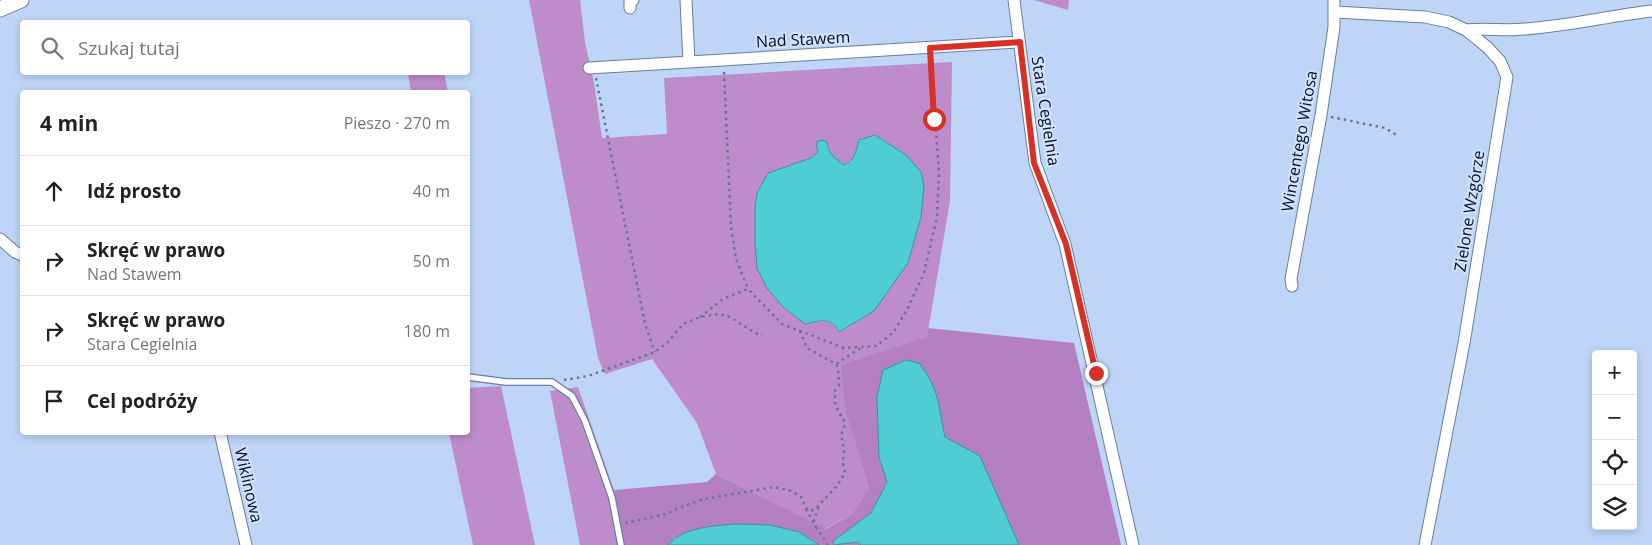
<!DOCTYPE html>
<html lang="pl">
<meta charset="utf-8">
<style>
:root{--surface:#fff;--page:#f2f2f2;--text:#222;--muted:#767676;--line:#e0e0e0}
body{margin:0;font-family:"Open Sans",sans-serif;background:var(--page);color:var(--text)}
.controls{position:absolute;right:15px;bottom:15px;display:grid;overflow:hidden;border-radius:5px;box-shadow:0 2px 8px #0003}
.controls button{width:45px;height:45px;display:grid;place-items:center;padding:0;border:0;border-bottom:1px solid var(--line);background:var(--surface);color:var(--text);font:25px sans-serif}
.stop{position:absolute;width:15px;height:15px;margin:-11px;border:4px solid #d93025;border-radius:50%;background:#fff}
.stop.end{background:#d93025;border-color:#fff;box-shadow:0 1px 5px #0008}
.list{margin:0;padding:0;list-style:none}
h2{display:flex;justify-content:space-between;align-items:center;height:65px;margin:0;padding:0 20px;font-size:21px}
h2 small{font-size:16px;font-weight:400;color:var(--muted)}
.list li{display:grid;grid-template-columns:32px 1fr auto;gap:15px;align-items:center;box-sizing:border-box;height:70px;padding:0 20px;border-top:1px solid var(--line)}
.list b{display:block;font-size:19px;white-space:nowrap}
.list p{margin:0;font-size:16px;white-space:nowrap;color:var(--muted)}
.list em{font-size:16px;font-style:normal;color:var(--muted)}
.icon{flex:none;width:28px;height:28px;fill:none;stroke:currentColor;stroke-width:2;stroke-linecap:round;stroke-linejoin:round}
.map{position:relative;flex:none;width:1652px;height:545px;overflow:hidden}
.search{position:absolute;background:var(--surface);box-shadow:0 2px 8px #0003;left:20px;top:20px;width:450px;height:55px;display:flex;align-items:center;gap:12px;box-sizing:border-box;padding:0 18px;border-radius:5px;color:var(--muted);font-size:19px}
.panel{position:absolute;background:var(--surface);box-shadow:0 2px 8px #0003;left:20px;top:90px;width:450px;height:345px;border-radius:5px}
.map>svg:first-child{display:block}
.green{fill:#be8bcb;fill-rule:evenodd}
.forest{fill:#b480c2}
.water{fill:#4eced4;stroke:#39949c}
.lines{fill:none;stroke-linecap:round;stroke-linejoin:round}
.lane-casing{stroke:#697e9e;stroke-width:8}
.street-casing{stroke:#697e9e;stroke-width:13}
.secondary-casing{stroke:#697e9e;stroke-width:17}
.path{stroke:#68778f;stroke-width:2.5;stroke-dasharray:2.5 4;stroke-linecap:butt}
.lane{stroke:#fff;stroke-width:5.5}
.street{stroke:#fff;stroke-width:11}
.secondary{stroke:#fff;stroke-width:15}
.route{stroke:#d93025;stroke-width:6}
.labels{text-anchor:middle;stroke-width:4;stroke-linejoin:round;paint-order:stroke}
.street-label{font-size:16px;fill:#070e1a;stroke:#cfe2ff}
</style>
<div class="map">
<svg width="1652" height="545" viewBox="0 0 1652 545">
<rect width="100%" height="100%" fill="#bed5f8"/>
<path class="green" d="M529 0H580L585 42 594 83 602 138 667 134 664 78 952 62 950 201 927 337 846 414 869 488 851 515 825 529 716 474 697 423 652 359 605 374 598 358ZM859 140 880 301 874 311 839 332C830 317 820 321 805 324L783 307 767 288 755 243V208L757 192 768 173 811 158 818 152 828 149 833 157 843 165C855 161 856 150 859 140Z
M1034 0H1069L1068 10Z
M408 73H444L448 92H411Z
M501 386 535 545H473L449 433 468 432V388Z
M578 387 614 490 624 545H580L550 391Z"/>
<path class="forest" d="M928 328 1074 343 1121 545H1019L980 457 945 437 942 423 877 397 879 457 888 482 871 513 833 541 835 545 858 542 861 545H819L799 532 674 538 668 545H624L614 490 707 482 716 474 826 529 851 515 869 488 846 414 841 365 927 337Z"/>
<path class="water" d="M875 135 906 155 921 172 924 186 921 217 908 263 874 311 839 332C831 316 819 321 805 324L783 307 767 288 757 268 755 243V208L757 193 768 173 811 158 818 152 816 142 822 140 827 142C829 154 834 158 844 165 855 161 856 150 859 140Z
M906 360 919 363C940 390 938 406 945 437L980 456 1019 545H861L858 542 834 545 833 541 871 513 887 482 879 457 877 397 883 370Z
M735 524 770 525 799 532 819 545H668C683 527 713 526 735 524Z"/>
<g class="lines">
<defs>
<path id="lane" d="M468 377 506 382H552L572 396 585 421 612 498 621 545"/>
<path id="street" d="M686 0 689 62
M1014 0 1035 163 1065 244 1133 545
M630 8V2L633 0
M1335 12 1425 17 1449 22 1466 30 1487 47 1500 61 1507 77 1464 343 1425 545
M1466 30C1486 28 1505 31 1525 29 1567 26 1609 16 1652 11
M589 68 1019 42
M0 239 15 252 22 255
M1292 286 1291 279 1321 115 1334 27V0
M220 432 246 545"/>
<path id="secondary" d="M0 9 21 0"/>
</defs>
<use href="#lane" class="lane-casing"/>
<use href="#street" class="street-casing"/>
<use href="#secondary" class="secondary-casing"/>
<path class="path" d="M724 72 731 227 736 259 748 289
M596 78 645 324 655 352
M1331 117 1385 128 1398 136
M700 317 723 299 748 289 782 324 844 348 876 346 893 333 908 308 924 273 937 217 939 173 931 59
M800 331 807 348 836 364 862 347
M564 380 588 376 655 352 668 342 683 324 700 317 720 314 730 317 752 331 762 336
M806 509 816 527 814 520 819 506
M625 523 666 514 678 508 704 499 774 487 792 491 801 497 806 508 811 511 815 509 837 486 845 473 843 463 844 449 841 435 845 425 844 421 835 405V391L839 385 838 368 836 364
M816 527 828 545"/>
<use href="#lane" class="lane"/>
<use href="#street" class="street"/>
<use href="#secondary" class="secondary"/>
</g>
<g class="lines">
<path class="route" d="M934 119 930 48 1020 42 1034 163 1066 244 1096 373"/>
</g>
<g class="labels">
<g class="street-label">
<text transform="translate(803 39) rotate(-3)" y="6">Nad Stawem</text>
<text transform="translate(1046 111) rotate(81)" y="6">Stara Cegielnia</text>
<text transform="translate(1299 141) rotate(-80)" y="6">Wincentego Witosa</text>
<text transform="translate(1469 211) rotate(-81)" y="6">Zielone Wzgórze</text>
<text transform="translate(249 485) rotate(77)" y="6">Wiklinowa</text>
</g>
</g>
</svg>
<div class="controls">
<button>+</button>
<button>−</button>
<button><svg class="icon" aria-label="locate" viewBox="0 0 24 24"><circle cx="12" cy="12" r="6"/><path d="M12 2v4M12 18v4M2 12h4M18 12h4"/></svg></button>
<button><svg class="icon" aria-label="layers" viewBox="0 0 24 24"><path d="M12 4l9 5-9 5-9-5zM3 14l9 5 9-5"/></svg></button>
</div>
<div class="stop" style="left:934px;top:119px"></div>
<div class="stop end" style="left:1096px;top:373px"></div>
<div class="search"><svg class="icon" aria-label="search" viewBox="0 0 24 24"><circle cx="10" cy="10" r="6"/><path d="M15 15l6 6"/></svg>Szukaj tutaj</div>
<section class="panel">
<h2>4 min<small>Pieszo · 270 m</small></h2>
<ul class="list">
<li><svg class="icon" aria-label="ahead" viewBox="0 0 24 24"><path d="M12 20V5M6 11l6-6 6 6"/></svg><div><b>Idź prosto</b></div><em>40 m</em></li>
<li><svg class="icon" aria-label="right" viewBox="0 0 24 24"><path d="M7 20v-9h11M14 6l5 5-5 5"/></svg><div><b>Skręć w prawo</b><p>Nad Stawem</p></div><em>50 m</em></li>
<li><svg class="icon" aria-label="right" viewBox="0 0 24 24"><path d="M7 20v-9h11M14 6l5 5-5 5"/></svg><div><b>Skręć w prawo</b><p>Stara Cegielnia</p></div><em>180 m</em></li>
<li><svg class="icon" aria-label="arrive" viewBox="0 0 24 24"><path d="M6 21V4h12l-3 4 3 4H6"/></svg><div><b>Cel podróży</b></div></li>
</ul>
</section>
</div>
